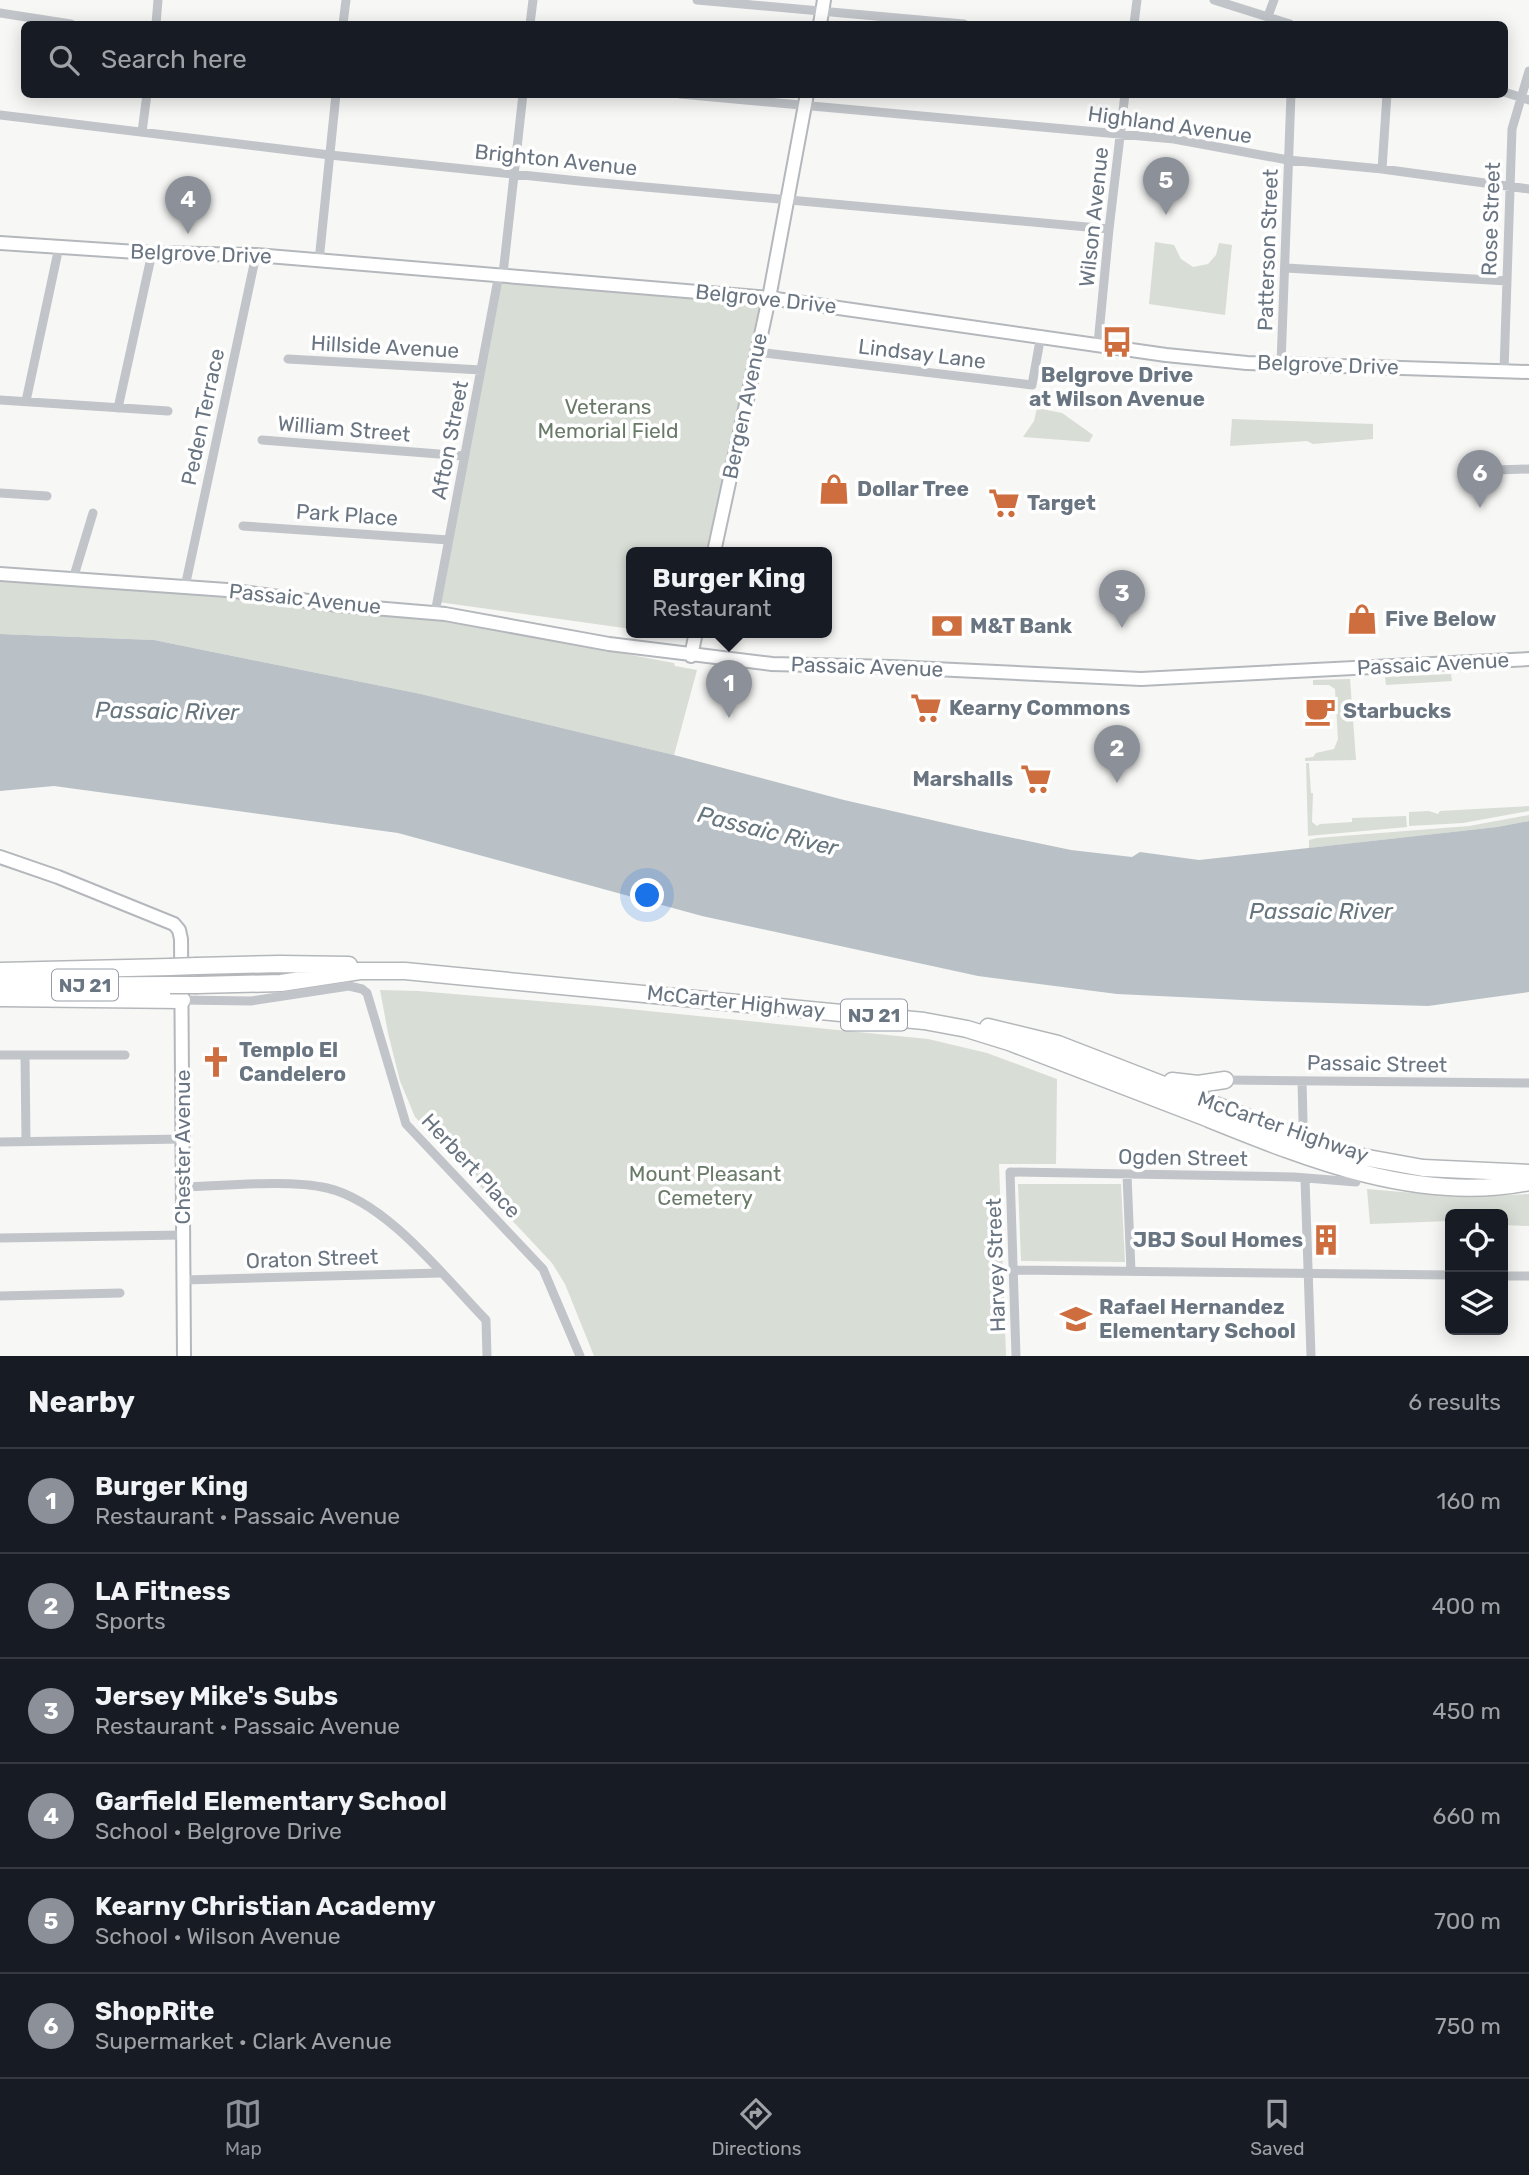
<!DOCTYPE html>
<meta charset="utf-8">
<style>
:root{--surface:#171b24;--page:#20242c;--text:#f1f3f6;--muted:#9ea1a6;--line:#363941;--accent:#8c9099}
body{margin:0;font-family:Rubik,sans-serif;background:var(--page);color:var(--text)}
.controls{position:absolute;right:21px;bottom:21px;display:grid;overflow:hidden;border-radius:10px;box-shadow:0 4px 18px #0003}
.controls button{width:63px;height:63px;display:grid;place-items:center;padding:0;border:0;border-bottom:2px solid var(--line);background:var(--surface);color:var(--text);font:35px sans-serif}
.you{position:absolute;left:648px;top:896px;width:24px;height:24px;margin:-18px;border:5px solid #fff;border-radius:50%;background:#1a73e8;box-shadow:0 0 0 10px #1a73e833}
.badge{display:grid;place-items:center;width:46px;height:46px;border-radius:50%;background:var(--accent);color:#fff;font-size:23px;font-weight:700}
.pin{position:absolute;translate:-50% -58px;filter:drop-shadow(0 2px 4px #0008)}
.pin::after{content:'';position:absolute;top:37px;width:24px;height:21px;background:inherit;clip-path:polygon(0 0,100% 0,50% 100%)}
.popup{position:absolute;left:626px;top:547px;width:206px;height:91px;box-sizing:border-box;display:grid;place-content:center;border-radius:10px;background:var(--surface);filter:drop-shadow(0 2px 5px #0005);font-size:23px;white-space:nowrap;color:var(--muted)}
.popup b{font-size:26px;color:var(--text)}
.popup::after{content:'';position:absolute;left:50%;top:100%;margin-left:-14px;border:14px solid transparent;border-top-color:var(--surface)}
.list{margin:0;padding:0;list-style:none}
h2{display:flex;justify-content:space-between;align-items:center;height:91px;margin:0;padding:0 28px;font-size:30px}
h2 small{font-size:23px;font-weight:400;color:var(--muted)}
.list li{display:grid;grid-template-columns:46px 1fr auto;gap:21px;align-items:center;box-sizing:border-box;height:105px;padding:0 28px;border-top:2px solid var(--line)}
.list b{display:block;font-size:26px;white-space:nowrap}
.list p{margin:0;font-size:23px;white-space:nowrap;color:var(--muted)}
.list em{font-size:23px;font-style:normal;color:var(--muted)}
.icon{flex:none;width:38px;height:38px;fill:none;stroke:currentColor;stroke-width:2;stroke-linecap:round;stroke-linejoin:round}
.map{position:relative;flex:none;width:1529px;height:1356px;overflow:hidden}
.search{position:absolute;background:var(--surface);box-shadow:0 4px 18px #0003;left:21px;right:21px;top:21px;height:77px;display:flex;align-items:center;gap:18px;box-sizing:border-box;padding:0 24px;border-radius:10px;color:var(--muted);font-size:26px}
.sheet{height:721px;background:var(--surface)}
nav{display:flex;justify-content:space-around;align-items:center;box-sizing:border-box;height:98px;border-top:2px solid var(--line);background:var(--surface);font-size:19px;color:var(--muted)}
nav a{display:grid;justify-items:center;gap:4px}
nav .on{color:var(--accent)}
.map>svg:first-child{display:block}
.green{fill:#d8ddd6}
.water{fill:#b9c1c6}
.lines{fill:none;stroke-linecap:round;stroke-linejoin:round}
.secondary-casing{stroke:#b4b8bc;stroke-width:16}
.highway-casing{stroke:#b4b7ba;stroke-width:19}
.street{stroke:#c1c4c8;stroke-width:9}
.secondary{stroke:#fff;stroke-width:12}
.highway{stroke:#fff;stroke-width:16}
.highway-bridge-casing{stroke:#b4b7ba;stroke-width:19;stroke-linecap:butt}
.highway-bridge{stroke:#fff;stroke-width:16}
.labels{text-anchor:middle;stroke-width:7;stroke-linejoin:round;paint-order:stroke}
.shield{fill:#fff;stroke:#979ea8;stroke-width:2}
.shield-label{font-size:19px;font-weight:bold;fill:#6a7582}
.street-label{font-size:21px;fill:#6a7582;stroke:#fff}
.poi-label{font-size:21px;font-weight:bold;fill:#6a7582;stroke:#fff;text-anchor:start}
.park-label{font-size:21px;fill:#6a7a68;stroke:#fff}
.water-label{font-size:23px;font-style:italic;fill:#66757e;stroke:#fff}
</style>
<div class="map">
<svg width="1529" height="1356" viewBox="0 0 1529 1356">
<rect width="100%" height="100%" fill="#f7f7f5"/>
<path class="green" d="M1155 242 1174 245 1181 259 1193 267 1208 264 1216 255 1219 243 1232 245 1225 315 1149 304Z
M499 277 772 297 716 552H631V629L438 602Z
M1037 408 1062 413 1093 435 1089 442 1023 437 1034 421Z
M1232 419 1373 424V439L1313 444 1307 441 1230 446Z
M0 581 280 601 427 617 674 663 675 666 697 670 674 755 421 694 154 640 0 634Z
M1451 674 1452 681 1386 685 1385 677Z
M1350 679 1356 760 1305 761V758L1313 757 1316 753 1334 749 1338 739 1335 689 1329 685H1313V680Z
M1306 763H1309L1311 793H1313L1312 822 1317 826 1320 824 1352 822V818L1406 816 1407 827 1308 836Z
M1529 806V811L1463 823 1409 826V812L1429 811 1438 814 1440 811Z
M1529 815V821L1497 827 1309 848V840L1317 838 1469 826Z
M380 990 418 991 598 1006 928 1039 987 1053 1057 1079 1056 1164H999L1006 1356H594L565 1284 552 1263 415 1117 400 1081 388 1033Z
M1018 1184H1121L1125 1262 1021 1261Z
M1367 1189 1460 1197 1529 1194V1226L1503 1225V1214H1450V1221L1370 1224Z"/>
<path class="water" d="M0 634 154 640 421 694 674 755 844 800 980 831 1071 850 1132 857 1140 852 1199 860 1497 827 1529 821V992L1428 1006 1263 1001 1117 994 978 976 702 916 398 833 54 786 0 791Z"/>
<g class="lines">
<defs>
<path id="secondary" d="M820 24 824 0
M0 243 152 253 256 255 769 298 1166 355 1247 363 1529 372
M714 552 769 298 807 94
M0 574 227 590 338 605 445 614 609 644 772 664 892 667 1141 679 1529 659
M691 656 696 632
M0 857 58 877 174 924 179 930 181 939 184 1356"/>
<path id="highway" d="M197 966 280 964 349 965
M0 971 170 967
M197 985 281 983 360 971H405L924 1021 967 1029 1009 1042C1072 1066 1135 1091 1199 1115 1301 1156 1416 1205 1529 1182
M0 986 170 985
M0 998 182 1000
M988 1027 1058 1044 1293 1135 1357 1156 1423 1168 1529 1173
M1172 1081 1198 1084 1225 1080"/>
</defs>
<use href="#secondary" class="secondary-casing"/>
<use href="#highway" class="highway-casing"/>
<path class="street" d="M697 0 964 24
M1214 0 1290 24
M0 13 71 24
M1268 16 1274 0
M156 24 158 0
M343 24 346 0
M530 24 533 0
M1134 24 1137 0
M1504 92 1529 100
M680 94 1174 139 1288 160 1382 169 1529 189
M0 115 330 155 579 181 1109 229
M142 132 147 94
M1382 169 1387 94
M319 261 336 94
M1286 268 1507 281
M503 274 523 94
M1098 344 1109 229 1125 94
M757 352 1032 385 1041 335
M288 359 481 370
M1281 364 1291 94
M1504 371 1512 129 1529 71
M0 400 168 411
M26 401 59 247
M118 408 152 253
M262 440 464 456
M1495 470 1529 469
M0 493 47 496
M243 526 449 540
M73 579 93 513
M185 587 256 255
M435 613 499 274
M182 1000 251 1001 349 986 362 989 367 993 406 1124 543 1269 580 1356
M0 1055H125
M25 1055 26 1141
M1225 1080 1529 1083
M1302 1081 1303 1121
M0 1142 183 1139
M1127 1175 1131 1271
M1305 1179 1311 1356
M183 1187C224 1186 289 1179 327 1188 387 1202 444 1277 486 1320L487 1356
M0 1238 183 1235
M1013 1270 1450 1275
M1503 1276H1529
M184 1280 440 1273
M0 1296 120 1293
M1016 1356 1010 1172 1294 1177 1356 1182"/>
<use href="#secondary" class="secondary"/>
<use href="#highway" class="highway"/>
<defs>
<path id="highway-bridge" d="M170 967 197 966
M170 985H197"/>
</defs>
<use href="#highway-bridge" class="highway-bridge-casing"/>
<use href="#highway-bridge" class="highway-bridge"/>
</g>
<defs>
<symbol id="bus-bare" viewBox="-9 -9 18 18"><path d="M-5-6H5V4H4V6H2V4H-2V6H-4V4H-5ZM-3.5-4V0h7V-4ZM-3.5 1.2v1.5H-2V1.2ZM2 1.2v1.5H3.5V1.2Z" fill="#ce6d3e" stroke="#fff" stroke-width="2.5" paint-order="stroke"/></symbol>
<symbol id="shop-bare" viewBox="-9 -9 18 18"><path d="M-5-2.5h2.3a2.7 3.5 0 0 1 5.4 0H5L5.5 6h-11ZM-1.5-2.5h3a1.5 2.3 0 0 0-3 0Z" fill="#ce6d3e" stroke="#fff" stroke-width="2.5" paint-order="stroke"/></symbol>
<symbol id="supermarket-bare" viewBox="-9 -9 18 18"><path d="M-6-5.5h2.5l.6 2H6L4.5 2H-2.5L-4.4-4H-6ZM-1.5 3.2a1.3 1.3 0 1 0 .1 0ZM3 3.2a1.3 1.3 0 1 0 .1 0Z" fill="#ce6d3e" stroke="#fff" stroke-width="2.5" paint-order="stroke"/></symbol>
<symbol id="bank-bare" viewBox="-9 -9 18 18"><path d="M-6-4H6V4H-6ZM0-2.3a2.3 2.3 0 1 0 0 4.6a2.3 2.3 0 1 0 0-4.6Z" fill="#ce6d3e" stroke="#fff" stroke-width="2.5" paint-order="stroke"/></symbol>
<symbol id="cafe-bare" viewBox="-9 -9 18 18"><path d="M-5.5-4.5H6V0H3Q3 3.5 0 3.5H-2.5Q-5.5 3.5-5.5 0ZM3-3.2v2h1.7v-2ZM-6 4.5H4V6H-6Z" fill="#ce6d3e" stroke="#fff" stroke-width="2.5" paint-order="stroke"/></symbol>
<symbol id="church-bare" viewBox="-9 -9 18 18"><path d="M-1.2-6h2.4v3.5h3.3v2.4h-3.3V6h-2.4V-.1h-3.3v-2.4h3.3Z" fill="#ce6d3e" stroke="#fff" stroke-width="2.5" paint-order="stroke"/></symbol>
<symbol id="building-bare" viewBox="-9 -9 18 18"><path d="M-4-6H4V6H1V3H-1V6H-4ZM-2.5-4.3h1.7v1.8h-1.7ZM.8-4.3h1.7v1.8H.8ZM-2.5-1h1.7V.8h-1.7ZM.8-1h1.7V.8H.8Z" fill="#ce6d3e" stroke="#fff" stroke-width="2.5" paint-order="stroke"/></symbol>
<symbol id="school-bare" viewBox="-9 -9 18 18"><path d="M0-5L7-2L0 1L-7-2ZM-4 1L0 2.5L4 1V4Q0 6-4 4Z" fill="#ce6d3e" stroke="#fff" stroke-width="2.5" paint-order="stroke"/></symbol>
</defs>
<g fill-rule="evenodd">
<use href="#bus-bare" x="1095" y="320" width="44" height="44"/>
<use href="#shop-bare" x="812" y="467" width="44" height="44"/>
<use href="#supermarket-bare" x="982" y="481" width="44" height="44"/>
<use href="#shop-bare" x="1340" y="597" width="44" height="44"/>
<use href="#bank-bare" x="925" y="604" width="44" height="44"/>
<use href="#supermarket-bare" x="904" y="686" width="44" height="44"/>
<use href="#cafe-bare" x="1298" y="689" width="44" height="44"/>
<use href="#supermarket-bare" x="1014" y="757" width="44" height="44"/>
<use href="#church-bare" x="194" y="1040" width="44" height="44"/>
<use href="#building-bare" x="1304" y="1218" width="44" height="44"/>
<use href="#school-bare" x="1054" y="1297" width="44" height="44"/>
</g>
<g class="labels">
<g class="shield">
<rect x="52" y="969.5" width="66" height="31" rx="5"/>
<rect x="841" y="999.5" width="66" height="31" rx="5"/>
</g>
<g class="shield-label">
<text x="85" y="992">NJ 21</text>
<text x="874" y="1022">NJ 21</text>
</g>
<g class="street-label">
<text transform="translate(1170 125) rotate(8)" y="7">Highland Avenue</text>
<text transform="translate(556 160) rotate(6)" y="7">Brighton Avenue</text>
<text transform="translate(1094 217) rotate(-84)" y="7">Wilson Avenue</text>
<text transform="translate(1491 219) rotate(-88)" y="7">Rose Street</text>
<text transform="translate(1268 250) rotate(-88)" y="7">Patterson Street</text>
<text transform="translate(201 254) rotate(2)" y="7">Belgrove Drive</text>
<text transform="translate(766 299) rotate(6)" y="7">Belgrove Drive</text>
<text transform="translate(385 347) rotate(3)" y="7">Hillside Avenue</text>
<text transform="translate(922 354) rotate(7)" y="7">Lindsay Lane</text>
<text transform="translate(1328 365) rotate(2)" y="7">Belgrove Drive</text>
<text transform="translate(745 406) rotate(-78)" y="7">Bergen Avenue</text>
<text transform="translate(203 417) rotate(-78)" y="7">Peden Terrace</text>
<text transform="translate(344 429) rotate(5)" y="7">William Street</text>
<text transform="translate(450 440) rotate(-79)" y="7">Afton Street</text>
<text transform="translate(347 515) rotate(4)" y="7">Park Place</text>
<text transform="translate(305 599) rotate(6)" y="7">Passaic Avenue</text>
<text transform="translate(1433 664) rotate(-3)" y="7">Passaic Avenue</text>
<text transform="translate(867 667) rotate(2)" y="7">Passaic Avenue</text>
<text transform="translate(736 1002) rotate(6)" y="7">McCarter Highway</text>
<text transform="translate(1377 1064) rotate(1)" y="7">Passaic Street</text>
<text transform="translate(1283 1127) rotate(19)" y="7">McCarter Highway</text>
<text transform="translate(183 1147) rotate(-90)" y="7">Chester Avenue</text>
<text transform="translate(1183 1158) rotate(1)" y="7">Ogden Street</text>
<text transform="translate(471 1166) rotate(47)" y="7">Herbert Place</text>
<text transform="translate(312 1259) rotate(-2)" y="7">Oraton Street</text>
<text transform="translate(996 1265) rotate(-92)" y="7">Harvey Street</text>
</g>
<g class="poi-label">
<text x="1117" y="382" text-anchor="middle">Belgrove Drive<tspan x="1117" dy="24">at Wilson Avenue</tspan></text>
<text x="857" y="496">Dollar Tree</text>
<text x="1027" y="510">Target</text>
<text x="1385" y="626">Five Below</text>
<text x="970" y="633">M&amp;T Bank</text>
<text x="949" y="715">Kearny Commons</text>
<text x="1343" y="718">Starbucks</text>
<text x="1013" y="786" text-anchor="end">Marshalls</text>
<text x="239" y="1057">Templo El<tspan x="239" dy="24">Candelero</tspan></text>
<text x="1303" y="1247" text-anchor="end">JBJ Soul Homes</text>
<text x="1099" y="1314">Rafael Hernandez<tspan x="1099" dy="24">Elementary School</tspan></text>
</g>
<g class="park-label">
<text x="608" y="414">Veterans<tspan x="608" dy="24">Memorial Field</tspan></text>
<text x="705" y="1181">Mount Pleasant<tspan x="705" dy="24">Cemetery</tspan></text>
</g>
<g class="water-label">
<text transform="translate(167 711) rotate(1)" y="8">Passaic River</text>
<text transform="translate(768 831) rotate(14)" y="8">Passaic River</text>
<text x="1321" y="919">Passaic River</text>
</g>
</g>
</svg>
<div class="controls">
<button><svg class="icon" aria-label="locate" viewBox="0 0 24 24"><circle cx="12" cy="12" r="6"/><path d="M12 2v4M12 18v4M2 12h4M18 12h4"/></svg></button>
<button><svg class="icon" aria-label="layers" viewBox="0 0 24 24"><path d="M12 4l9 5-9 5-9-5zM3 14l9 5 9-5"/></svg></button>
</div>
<div class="you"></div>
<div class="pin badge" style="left:729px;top:718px">1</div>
<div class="popup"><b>Burger King</b>Restaurant</div>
<div class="pin badge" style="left:1117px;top:783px">2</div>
<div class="pin badge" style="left:1122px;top:628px">3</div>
<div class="pin badge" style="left:188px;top:234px">4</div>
<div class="pin badge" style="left:1166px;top:215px">5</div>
<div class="pin badge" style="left:1480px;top:508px">6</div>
<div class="search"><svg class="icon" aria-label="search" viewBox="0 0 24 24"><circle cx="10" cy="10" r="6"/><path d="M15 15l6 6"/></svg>Search here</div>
</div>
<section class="sheet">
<h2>Nearby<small>6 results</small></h2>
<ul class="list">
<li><span class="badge">1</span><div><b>Burger King</b><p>Restaurant · Passaic Avenue</p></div><em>160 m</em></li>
<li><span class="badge">2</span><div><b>LA Fitness</b><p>Sports</p></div><em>400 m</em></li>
<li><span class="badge">3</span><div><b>Jersey Mike's Subs</b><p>Restaurant · Passaic Avenue</p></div><em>450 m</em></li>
<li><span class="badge">4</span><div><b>Garfield Elementary School</b><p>School · Belgrove Drive</p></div><em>660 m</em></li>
<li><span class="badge">5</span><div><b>Kearny Christian Academy</b><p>School · Wilson Avenue</p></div><em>700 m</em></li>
<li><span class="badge">6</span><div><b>ShopRite</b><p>Supermarket · Clark Avenue</p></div><em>750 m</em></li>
</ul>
</section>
<nav>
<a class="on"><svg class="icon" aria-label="map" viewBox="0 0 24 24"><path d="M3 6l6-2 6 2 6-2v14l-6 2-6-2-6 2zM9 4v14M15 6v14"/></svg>Map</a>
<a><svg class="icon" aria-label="directions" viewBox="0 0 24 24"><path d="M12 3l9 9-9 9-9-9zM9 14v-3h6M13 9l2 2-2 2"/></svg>Directions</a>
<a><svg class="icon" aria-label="saved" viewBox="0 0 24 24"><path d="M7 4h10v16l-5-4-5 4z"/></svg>Saved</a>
</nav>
